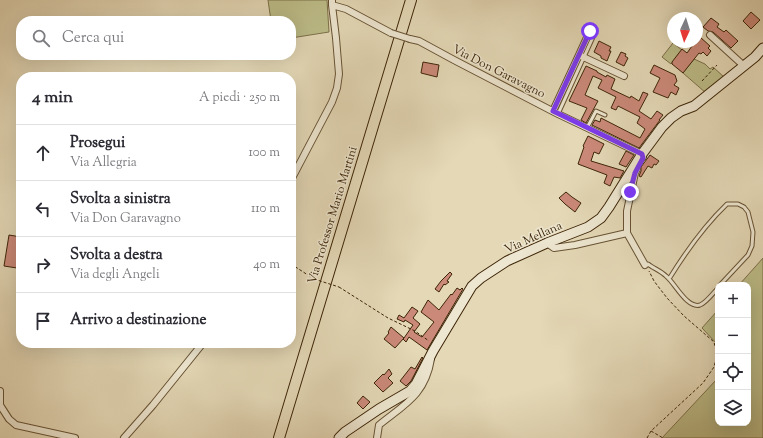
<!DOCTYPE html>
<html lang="it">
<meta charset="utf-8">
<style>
:root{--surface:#fff;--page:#f7f7f7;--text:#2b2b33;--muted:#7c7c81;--line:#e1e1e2}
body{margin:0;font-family:"Sorts Mill Goudy",serif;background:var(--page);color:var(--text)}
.controls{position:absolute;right:12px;bottom:12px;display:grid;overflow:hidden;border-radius:8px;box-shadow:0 4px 16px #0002}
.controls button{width:36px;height:36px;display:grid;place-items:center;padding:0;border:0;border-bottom:1px solid var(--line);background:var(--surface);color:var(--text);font:20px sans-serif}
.compass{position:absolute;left:667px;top:12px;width:36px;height:36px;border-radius:50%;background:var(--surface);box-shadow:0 4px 16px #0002;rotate:184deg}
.stop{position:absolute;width:12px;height:12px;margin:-9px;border:3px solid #7c3aed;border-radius:50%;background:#fff}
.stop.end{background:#7c3aed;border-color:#fff;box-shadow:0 1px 4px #0008}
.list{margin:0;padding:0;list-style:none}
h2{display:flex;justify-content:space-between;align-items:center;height:52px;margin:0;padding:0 16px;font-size:17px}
h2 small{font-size:13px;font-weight:400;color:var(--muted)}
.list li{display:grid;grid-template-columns:26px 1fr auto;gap:12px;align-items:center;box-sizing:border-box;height:56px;padding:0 16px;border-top:1px solid var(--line)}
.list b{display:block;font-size:15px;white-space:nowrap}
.list p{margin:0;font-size:13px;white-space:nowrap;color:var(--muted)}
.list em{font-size:13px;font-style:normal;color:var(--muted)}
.icon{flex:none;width:22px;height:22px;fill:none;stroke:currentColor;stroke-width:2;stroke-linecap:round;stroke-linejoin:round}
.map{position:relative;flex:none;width:763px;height:438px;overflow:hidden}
.search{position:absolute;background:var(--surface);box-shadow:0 4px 16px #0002;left:16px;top:16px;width:280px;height:44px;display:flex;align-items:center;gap:10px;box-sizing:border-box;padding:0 14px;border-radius:16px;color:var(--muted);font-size:15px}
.panel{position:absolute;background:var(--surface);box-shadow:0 4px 16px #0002;left:16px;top:72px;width:280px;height:276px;border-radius:16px}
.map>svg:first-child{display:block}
.green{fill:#bcbc88;stroke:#7c7048}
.building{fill:#cb8979;stroke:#3d2507}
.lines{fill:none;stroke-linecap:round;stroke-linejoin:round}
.lane-casing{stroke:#675233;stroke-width:5}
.street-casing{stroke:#675233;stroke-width:8}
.secondary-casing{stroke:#3d2507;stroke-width:11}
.primary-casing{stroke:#3d2507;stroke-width:12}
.path{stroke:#3d2507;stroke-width:1;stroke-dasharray:3 2;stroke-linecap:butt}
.lane{stroke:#ede6d0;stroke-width:3}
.street{stroke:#ede6d0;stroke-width:6}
.secondary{stroke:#ede6d0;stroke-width:9}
.primary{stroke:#e4d8b6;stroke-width:10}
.street-bridge-casing{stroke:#675233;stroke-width:8;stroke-linecap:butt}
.path-bridge{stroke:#3d2507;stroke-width:1;stroke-dasharray:3 2;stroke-linecap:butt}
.street-bridge{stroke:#ede6d0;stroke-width:6}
.route{stroke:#7c3aed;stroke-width:5}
.labels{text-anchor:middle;stroke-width:3;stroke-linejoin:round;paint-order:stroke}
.street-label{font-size:12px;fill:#3d2507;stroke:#ede6d0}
</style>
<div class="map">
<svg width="763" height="438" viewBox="0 0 763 438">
<rect width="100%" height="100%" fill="#e4d8b6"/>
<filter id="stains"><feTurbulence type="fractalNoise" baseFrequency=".005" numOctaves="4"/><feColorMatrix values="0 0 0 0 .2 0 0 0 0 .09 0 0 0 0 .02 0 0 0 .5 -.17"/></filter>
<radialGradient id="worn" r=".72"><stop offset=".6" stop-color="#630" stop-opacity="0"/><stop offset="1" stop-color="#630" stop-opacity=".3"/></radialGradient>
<path class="green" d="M268 0H327L329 32 291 38V21H271Z
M673 43 682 50 671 64 662 57Z
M694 59 705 64 710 69 713 67 724 77 706 93 683 73Z
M763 258V438H662L717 379 718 375V423H748V285H739Z
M718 310V345L702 328Z"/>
<path class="building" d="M751 12 760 20 751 29 743 21Z
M711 18 719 24 717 27 724 32 726 30 738 41 731 48 713 32 708 31 703 27Z
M700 37 710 46 708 48 711 51 707 56 703 52 701 54 699 53 683 73 672 64V62L682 49 687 53 695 42H697Z
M599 41 611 47 609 51H611L607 61 601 58V56L594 52Z
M621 52 626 54 625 56 628 58 624 66 616 62Z
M423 62 439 65 437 77 421 73Z
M654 65 675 75 677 81 674 85 679 88 676 95 671 92 668 98 653 92 660 78 650 73Z
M586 66 597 71V72L606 77 607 75 615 79 611 89 630 98 631 96 639 101 643 92 648 94 639 111 651 119 657 111 663 115 659 120H660L639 148 592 125 595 120 600 122 601 118 640 138 645 129 637 123 640 117 618 106 616 110 611 108 616 97 598 88 602 80 593 76 585 95 598 101 586 123 581 120 587 108 569 101Z
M588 136 604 144 599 154 594 152 591 161 624 171 620 178 614 177 610 186 604 183 607 175 578 164 584 147 583 146Z
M626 151 634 155 626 167 619 164Z
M650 155 659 161 656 165 654 164 652 168 648 166 641 177 639 176 641 171V167Z
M566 192 572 197 581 203 575 212 565 204 559 198Z
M9 235 21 237V247H20L17 268 4 266Z
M450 272 452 274 447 281 449 282 445 285 444 284 439 292 435 289 441 281Z
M457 288 460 290 462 288 463 289 427 350 409 337 406 342 403 339 404 338 395 348 384 339 389 333 388 332 391 327 404 338 413 325 405 320 404 322 397 319 399 315 404 318 412 307 418 311 413 318 420 324 414 332 422 337 434 322 421 312 428 300 439 310 451 294 452 295Z
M422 357 423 358 411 381 406 386 400 381 411 367 415 369Z
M389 369 392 374 388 378 393 383 383 392 374 383 383 374 384 375Z
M363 396 370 402 363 409 357 403Z"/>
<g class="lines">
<defs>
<path id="lane" d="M558 114 594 35
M587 128 596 111 605 115
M645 265 648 264C653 268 661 271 666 276 675 283 687 309 700 305 706 303 714 292 718 288
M669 279C685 253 705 225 727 204H738L744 207 748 212 753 232 752 246 748 255 720 285"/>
<path id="street" d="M332 0V5L346 9 391 33
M710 35 744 66
M410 39 419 41 454 60 558 114 642 154 643 157
M579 55 590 31
M553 111 579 55 624 76
M637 169 635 173 627 211V233L645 265
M291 180 332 102 337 88 339 74 336 38 332 5
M547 243 554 248 575 245 627 233
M0 391V405L9 419 16 425 75 438
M124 438 153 405 203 343
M377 438 379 425C405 404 425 395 431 359"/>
<path id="secondary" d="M339 438 345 432 379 409 410 391 416 384 433 351 472 286 481 278 507 261 547 243 588 227 601 218 609 207 642 154 662 127 671 118 681 111 694 106 755 57 763 48"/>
<path id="primary" d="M279 438 411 0"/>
</defs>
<use href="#lane" class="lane-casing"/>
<use href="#street" class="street-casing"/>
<use href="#secondary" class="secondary-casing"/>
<use href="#primary" class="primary-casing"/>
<path class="path" d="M702 81 717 65
M291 264 314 279
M339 287 388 318 415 331 429 341
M651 431 663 438
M647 438 651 431 703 383 714 367 717 355 714 342 684 316 667 298 654 281 649 271"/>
<use href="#lane" class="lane"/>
<use href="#street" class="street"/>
<use href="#secondary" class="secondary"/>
<use href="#primary" class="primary"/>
<defs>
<path id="street-bridge" d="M391 33 410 39"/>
</defs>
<use href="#street-bridge" class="street-bridge-casing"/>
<path class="path-bridge" d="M314 279 339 287"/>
<use href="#street-bridge" class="street-bridge"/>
</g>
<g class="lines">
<path class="route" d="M590 31 553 111 642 154 643 158 635 173 630 192"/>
</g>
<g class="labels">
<g class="street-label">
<text transform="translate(499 71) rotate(27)" y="4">Via Don Garavagno</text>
<text transform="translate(332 215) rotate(-73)" y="4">Via Professor Mario Martini</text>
<text transform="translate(533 237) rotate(-24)" y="4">Via Mellana</text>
</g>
</g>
<rect width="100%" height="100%" filter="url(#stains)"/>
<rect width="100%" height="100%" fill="url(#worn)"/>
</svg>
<div class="controls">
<button>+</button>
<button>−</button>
<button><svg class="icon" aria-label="locate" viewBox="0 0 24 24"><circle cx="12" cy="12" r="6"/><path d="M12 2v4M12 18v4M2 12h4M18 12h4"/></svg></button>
<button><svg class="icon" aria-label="layers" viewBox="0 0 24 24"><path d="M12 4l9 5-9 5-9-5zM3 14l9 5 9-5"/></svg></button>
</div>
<svg class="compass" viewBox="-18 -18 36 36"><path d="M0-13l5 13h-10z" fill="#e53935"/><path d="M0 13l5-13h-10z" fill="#7c7c81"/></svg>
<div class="stop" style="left:590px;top:31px"></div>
<div class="stop end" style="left:630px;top:192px"></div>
<div class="search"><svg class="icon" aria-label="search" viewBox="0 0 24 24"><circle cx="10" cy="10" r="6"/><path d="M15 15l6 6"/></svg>Cerca qui</div>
<section class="panel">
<h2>4 min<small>A piedi · 250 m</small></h2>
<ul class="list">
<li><svg class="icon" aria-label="ahead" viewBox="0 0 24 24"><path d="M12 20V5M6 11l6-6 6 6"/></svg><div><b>Prosegui</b><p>Via Allegria</p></div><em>100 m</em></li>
<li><svg class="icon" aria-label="left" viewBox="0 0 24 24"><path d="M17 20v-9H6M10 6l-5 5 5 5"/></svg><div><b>Svolta a sinistra</b><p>Via Don Garavagno</p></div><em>110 m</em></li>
<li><svg class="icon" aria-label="right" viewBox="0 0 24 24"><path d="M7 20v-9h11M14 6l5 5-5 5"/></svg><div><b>Svolta a destra</b><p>Via degli Angeli</p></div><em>40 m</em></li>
<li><svg class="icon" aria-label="arrive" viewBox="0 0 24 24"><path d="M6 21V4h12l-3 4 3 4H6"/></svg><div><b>Arrivo a destinazione</b></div></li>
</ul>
</section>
</div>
